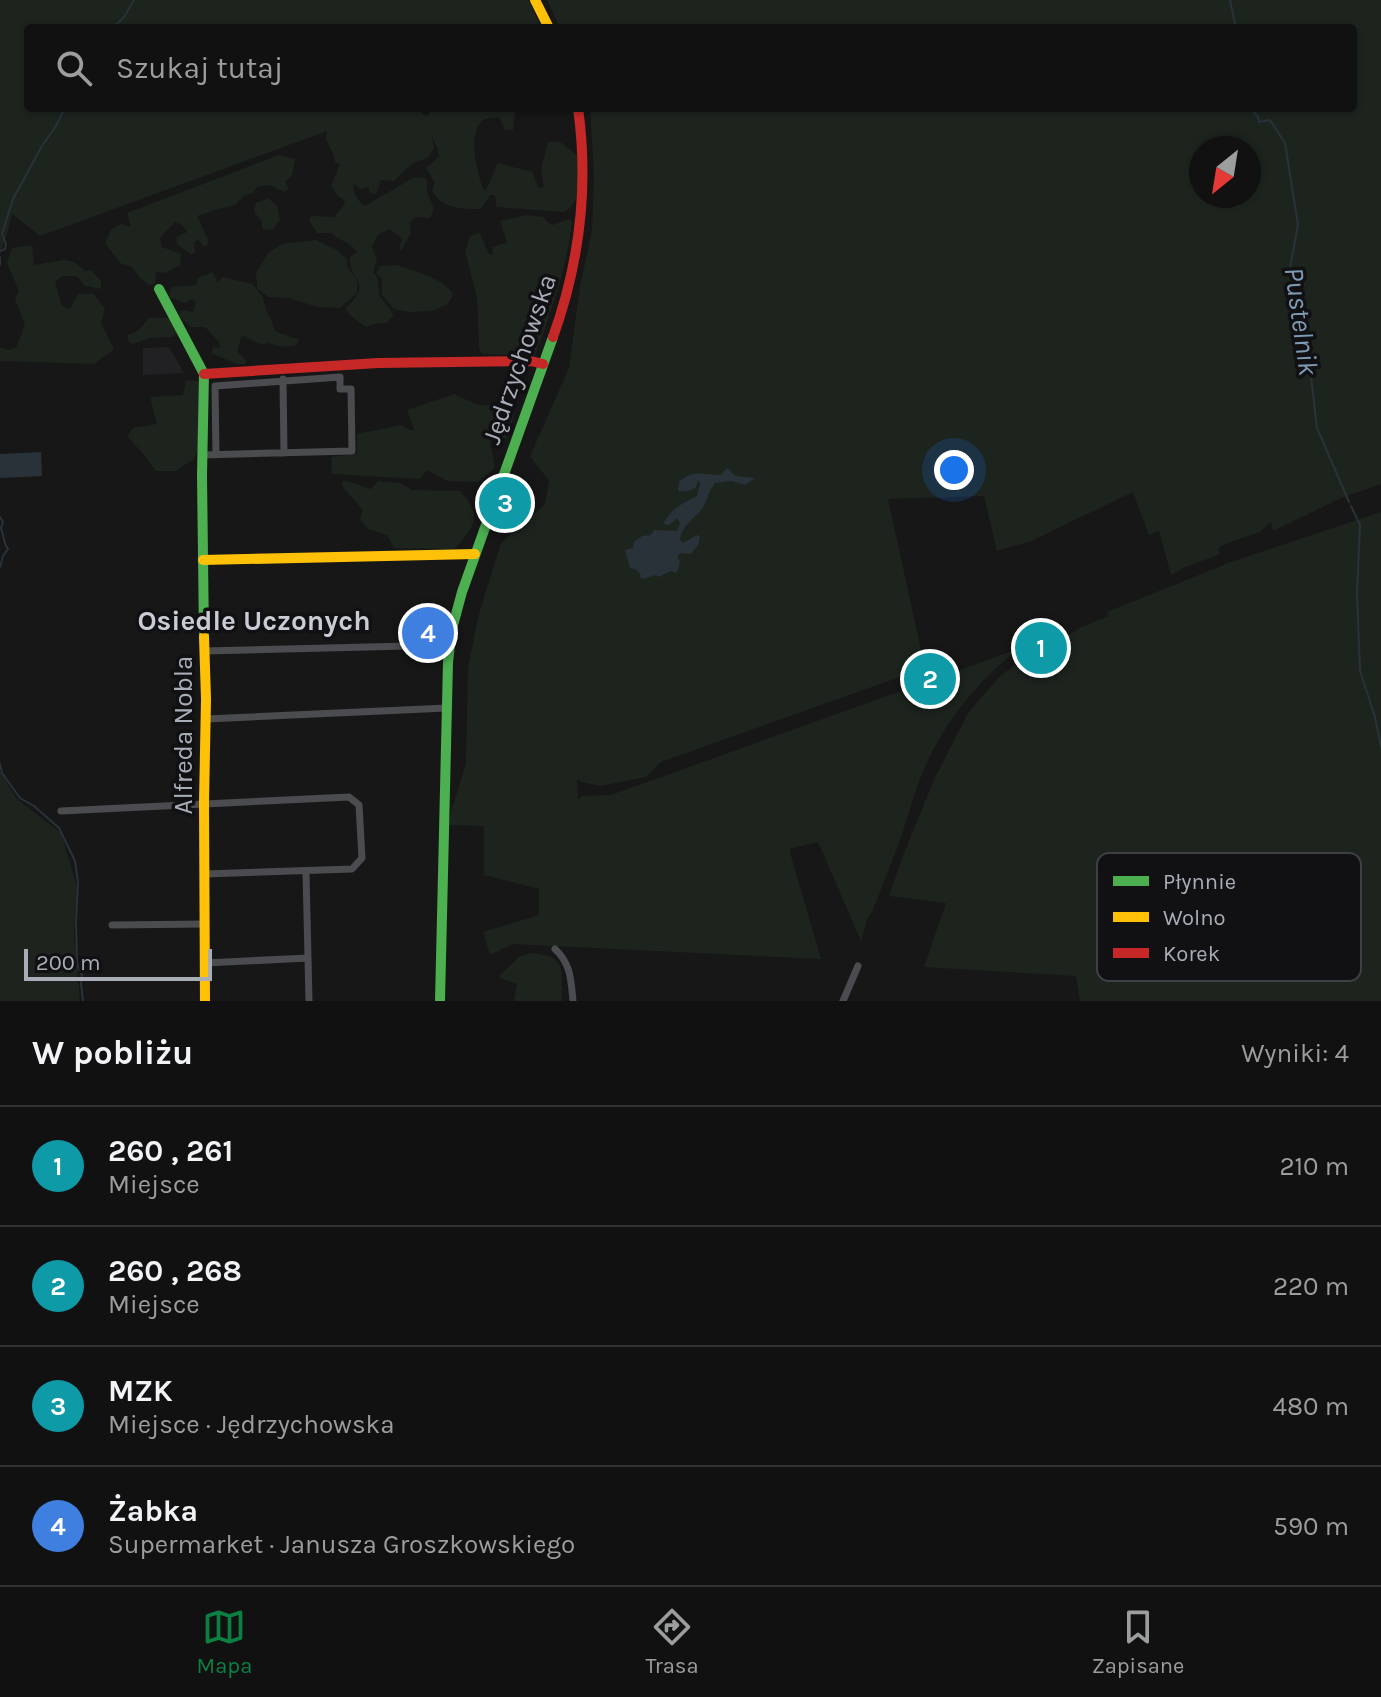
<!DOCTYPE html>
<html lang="pl">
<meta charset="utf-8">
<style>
:root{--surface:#111;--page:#1e1f1f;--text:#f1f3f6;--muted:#9c9d9f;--line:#303131;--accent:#0b8043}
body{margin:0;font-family:Karla,sans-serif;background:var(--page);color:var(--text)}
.compass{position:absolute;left:1189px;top:136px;width:72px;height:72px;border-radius:50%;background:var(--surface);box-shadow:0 2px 6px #0004;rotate:210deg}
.scale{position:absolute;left:24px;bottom:20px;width:188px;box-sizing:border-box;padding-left:8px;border:4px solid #a8adb8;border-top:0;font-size:22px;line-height:28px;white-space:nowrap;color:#a8adb8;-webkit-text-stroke:6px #111113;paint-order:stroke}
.you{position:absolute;left:954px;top:470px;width:28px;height:28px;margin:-20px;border:6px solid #fff;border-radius:50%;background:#1a73e8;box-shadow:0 0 0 12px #1a73e833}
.badge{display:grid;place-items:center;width:52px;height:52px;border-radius:50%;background:var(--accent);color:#fff;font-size:26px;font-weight:700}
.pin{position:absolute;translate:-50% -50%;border:4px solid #fff;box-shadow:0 2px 8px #0006}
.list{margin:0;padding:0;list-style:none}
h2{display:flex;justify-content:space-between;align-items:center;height:104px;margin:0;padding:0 32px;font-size:34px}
h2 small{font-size:26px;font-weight:400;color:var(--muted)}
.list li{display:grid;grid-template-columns:52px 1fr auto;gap:24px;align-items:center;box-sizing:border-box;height:120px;padding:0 32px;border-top:2px solid var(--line)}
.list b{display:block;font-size:30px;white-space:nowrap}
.list p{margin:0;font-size:26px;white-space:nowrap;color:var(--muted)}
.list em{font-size:26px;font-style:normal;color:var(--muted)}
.icon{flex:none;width:44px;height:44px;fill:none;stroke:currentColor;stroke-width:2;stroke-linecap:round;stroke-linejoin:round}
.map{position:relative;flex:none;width:1381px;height:1001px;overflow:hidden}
.search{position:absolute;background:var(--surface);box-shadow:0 2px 6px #0004;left:24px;right:24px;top:24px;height:88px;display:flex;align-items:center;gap:20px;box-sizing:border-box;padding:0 28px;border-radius:8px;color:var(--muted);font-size:30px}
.sheet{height:584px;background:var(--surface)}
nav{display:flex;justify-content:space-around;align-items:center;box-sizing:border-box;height:112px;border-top:2px solid var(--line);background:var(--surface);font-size:22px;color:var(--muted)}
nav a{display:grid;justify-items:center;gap:4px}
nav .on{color:var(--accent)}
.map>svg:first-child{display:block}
.built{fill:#212123}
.green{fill:#1d241e;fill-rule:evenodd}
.water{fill:#2a3239}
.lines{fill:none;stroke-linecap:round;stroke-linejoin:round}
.stream{stroke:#2a3239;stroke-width:2}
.street{stroke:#4b4c50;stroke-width:7}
.fast{stroke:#4caf50;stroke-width:10}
.slow{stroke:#ffc107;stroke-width:10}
.jam{stroke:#c62828;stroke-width:10}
.labels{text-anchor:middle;stroke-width:7;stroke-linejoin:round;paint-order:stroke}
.street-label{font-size:26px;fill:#a8adb8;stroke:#111113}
.water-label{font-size:28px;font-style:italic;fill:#7f9bb3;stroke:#111113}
.neighbourhood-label{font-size:28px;font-weight:bold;fill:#c9ccd4;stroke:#111113}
.key{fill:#111113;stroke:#3e4045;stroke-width:2}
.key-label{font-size:22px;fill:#a8adb8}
</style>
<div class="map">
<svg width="1381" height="1001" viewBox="0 0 1381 1001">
<rect width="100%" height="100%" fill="#171717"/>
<path class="built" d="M169 347 184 373 143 375V348Z"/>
<path class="green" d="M0 0H529L541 28H28V108H416L426 116 436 108H512L515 112 513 130H505L499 117C498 117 486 119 485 119 466 129 477 175 484 190H486L498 163 532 172 539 188 544 187 541 169 548 142H560L577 155C578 176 585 200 564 212L496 207 495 195H490L481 209C463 209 442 209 432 191L435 183 426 168 439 156 437 147 432 136 434 148 429 157 412 164 394 181 381 180 376 194 371 193 368 187 360 189 356 186 354 182C352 193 357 200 365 206L413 178 422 177 427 180V192L434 209 430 218 416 217 410 222 411 233 401 251 399 249 402 238 389 229 378 235 372 247 377 259 373 272 378 279 379 295 394 315 387 323 374 324 366 327 352 317 345 309C375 280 349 285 350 257L357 252C349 240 341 243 332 233H317L309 220 311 216 334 217 344 205 345 201 337 195 331 186 340 164 335 163 333 153 326 140 327 131 40 236 12 214 7 234 0 254Z
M547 0H1381V484L1341 498 1273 531 1271 522 1260 532 1227 543 1218 548 1220 554 1183 568 1171 575 1159 531 1149 535 1133 492 1031 541 997 551 984 496 888 499 925 668 661 762 646 777 600 786 582 782 577 779 578 800 582 796 611 795 1021 648C982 675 944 723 925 767 915 789 909 814 901 837 892 862 882 887 872 912L867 920 861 941 818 842 789 849 821 959 513 944 490 955 483 932 539 915V889L484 875V826L448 825 452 806H453L466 763 468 668 478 617 501 543 545 504 549 481 530 456 569 368 580 287 592 230 594 176 590 108H1353V28H560ZM1201 148H1249V196H1201Z
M279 155 295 159 292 176 285 181 289 189 284 192 270 185 257 187 254 192 244 196 235 205 215 210 197 216 209 242 205 247 198 240 194 243 195 252 191 255 177 244 176 237 187 232 182 225 175 222 160 238 162 247 181 254 180 265 164 273 156 272 155 284 149 285 141 279 132 267 120 263 105 243 111 230 122 224 131 227 127 213Z
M268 198 277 206 280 219 273 229 266 230 262 228V222L254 211 256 203Z
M526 215 544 217 546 221 553 225 568 219 572 222C567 268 551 312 535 356L482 354 479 348 477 298 465 251 470 237 479 232 489 254 493 255 492 247 507 243 500 221Z
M316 240 337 250 346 258 348 268 357 281V293L340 308 317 307 289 298 268 297 257 288 256 273 268 253 282 244Z
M32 245 34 265 64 260 74 262 85 271 91 270 101 281V289L85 286 77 276H62L55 282 62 306 70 309 78 294H94L105 309 101 323 114 349 94 364 0 361V347L8 350 16 348 25 325 15 299 19 291 7 263 12 248Z
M397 265C415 272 442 277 453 294L448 304 432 311 410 312 394 309 382 295V279L376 273 380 266Z
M212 272 218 282 223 277 252 284 263 297C264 309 272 319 275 331L299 340 297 345 283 347 267 343 263 345 242 335 237 351 246 360V364H236L212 353 213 347 220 348 219 342 205 327H191L179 316 181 310 193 312 196 302 191 299 184 303 169 297 171 287 196 285 198 278Z
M149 318H169L178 331 173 337 150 338 132 344 128 341V335L138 331Z
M186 380 199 381V445L194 459 175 471H155L147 458 127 436 133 428 157 424 150 397 183 395Z
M454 394 478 405 507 406 515 412 507 438 490 441 495 468 478 482 448 481 427 470 420 479 332 474 331 457 357 454V434L401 425 409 430H414L407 410Z
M343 481C353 481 361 487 371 489L378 481 400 483 412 490 460 491C484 516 474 528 454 549L394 548 387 535 368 529 360 520 363 510 342 486Z
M1381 512V1001H1080L1076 976 924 967 946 903 889 896 904 853 934 780 968 713 1000 676 1040 646 1052 645 1080 628 1108 616 1107 612 1231 562Z
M0 771 16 798 61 833 77 887 74 936 80 1001H0Z
M530 953C568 956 561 968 562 1001H514L517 984 498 977 519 957Z"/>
<path class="water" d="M41 452 42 476 0 478V454Z
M727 468 735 476 755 478 745 485 731 481 715 483C709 491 710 492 706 501 701 516 682 522 680 540L683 543 697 535 700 537 698 545 691 554 680 553 677 557 680 561 679 568 676 573 671 571 658 577 656 575 643 579 639 577 641 575 636 569 630 568 625 550 633 548 634 542 642 536 651 535 654 530 677 531 680 523 677 518 669 525 663 524C671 509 682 503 697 496L700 484 698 480 696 488 688 491H678L679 482C694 469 702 475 720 475Z"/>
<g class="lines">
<path class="stream" d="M1230 0 1236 28
M113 28 124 17 134 0
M1250 108 1258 117 1259 122 1270 120 1285 143 1298 225 1289 273 1296 289 1304 316 1317 428 1349 502
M0 251 5 249 6 244 2 234 13 199 42 146 56 126 65 108
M0 257V265
M1351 506 1360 525 1357 593 1360 671 1375 717 1381 747
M0 517 3 522 1 528C4 535 3 543 8 549L3 556 0 567
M0 764 2 773 20 798 34 806 59 828 75 861 78 882 76 924 77 961 79 970 82 975 81 984 83 1001"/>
<path class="street" d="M283 379 284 453
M202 455 352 451 351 389H340V377L215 386 216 455
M205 651 450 645
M206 719 447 708
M61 811 349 797 359 805 362 858 352 869 205 874
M112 925 205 924
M555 949C571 964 571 980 573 1001
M308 958 309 1001
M205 963 308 958 306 872
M843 1001 858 966"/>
<path class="fast" d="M159 289 204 374 202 475 204 637
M440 1001 448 662 452 629 462 592 553 337"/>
<path class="slow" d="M535 0 549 28
M203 560 475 554
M204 637 206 699 204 803 205 1001"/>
<path class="jam" d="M553 337C580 262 589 187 578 108
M204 374 378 363 531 361 543 364"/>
</g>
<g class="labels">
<g class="street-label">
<text transform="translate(519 359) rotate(-71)" y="9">Jędrzychowska</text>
<text transform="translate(183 735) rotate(-90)" y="9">Alfreda Nobla</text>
</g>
<g class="water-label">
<text transform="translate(1302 321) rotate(82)" y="10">Pustelnik</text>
</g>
<g class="neighbourhood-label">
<text x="254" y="630">Osiedle Uczonych</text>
</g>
</g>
<rect x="1097" y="853" width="264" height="128" rx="12" class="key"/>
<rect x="1113" y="876" width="36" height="10" fill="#4caf50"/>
<rect x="1113" y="912" width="36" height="10" fill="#ffc107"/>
<rect x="1113" y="948" width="36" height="10" fill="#c62828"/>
<g class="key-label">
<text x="1163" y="889">Płynnie</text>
<text x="1163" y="925">Wolno</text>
<text x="1163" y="961">Korek</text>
</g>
</svg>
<svg class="compass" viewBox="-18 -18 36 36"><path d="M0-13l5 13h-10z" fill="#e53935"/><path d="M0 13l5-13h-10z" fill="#9c9d9f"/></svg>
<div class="scale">200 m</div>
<div class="you"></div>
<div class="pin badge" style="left:1041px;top:648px;background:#0f9aa8">1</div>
<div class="pin badge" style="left:930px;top:679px;background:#0f9aa8">2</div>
<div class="pin badge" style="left:505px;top:503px;background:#0f9aa8">3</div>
<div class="pin badge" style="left:428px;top:633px;background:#3f7fe0">4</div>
<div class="search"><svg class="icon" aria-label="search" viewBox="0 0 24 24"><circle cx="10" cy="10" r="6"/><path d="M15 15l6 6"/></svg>Szukaj tutaj</div>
</div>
<section class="sheet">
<h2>W pobliżu<small>Wyniki: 4</small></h2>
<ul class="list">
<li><span class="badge" style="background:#0f9aa8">1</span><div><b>260 , 261</b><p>Miejsce</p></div><em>210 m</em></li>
<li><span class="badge" style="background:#0f9aa8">2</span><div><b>260 , 268</b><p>Miejsce</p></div><em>220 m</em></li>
<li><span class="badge" style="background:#0f9aa8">3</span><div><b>MZK</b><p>Miejsce · Jędrzychowska</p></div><em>480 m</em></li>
<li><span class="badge" style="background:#3f7fe0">4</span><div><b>Żabka</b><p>Supermarket · Janusza Groszkowskiego</p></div><em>590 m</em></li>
</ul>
</section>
<nav>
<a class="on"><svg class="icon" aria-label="map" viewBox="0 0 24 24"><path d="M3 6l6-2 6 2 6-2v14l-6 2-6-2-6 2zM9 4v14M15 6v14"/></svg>Mapa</a>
<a><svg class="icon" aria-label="directions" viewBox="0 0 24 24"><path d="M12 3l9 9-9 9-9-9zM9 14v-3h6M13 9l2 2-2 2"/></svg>Trasa</a>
<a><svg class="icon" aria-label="saved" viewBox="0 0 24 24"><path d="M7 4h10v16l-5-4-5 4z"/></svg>Zapisane</a>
</nav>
